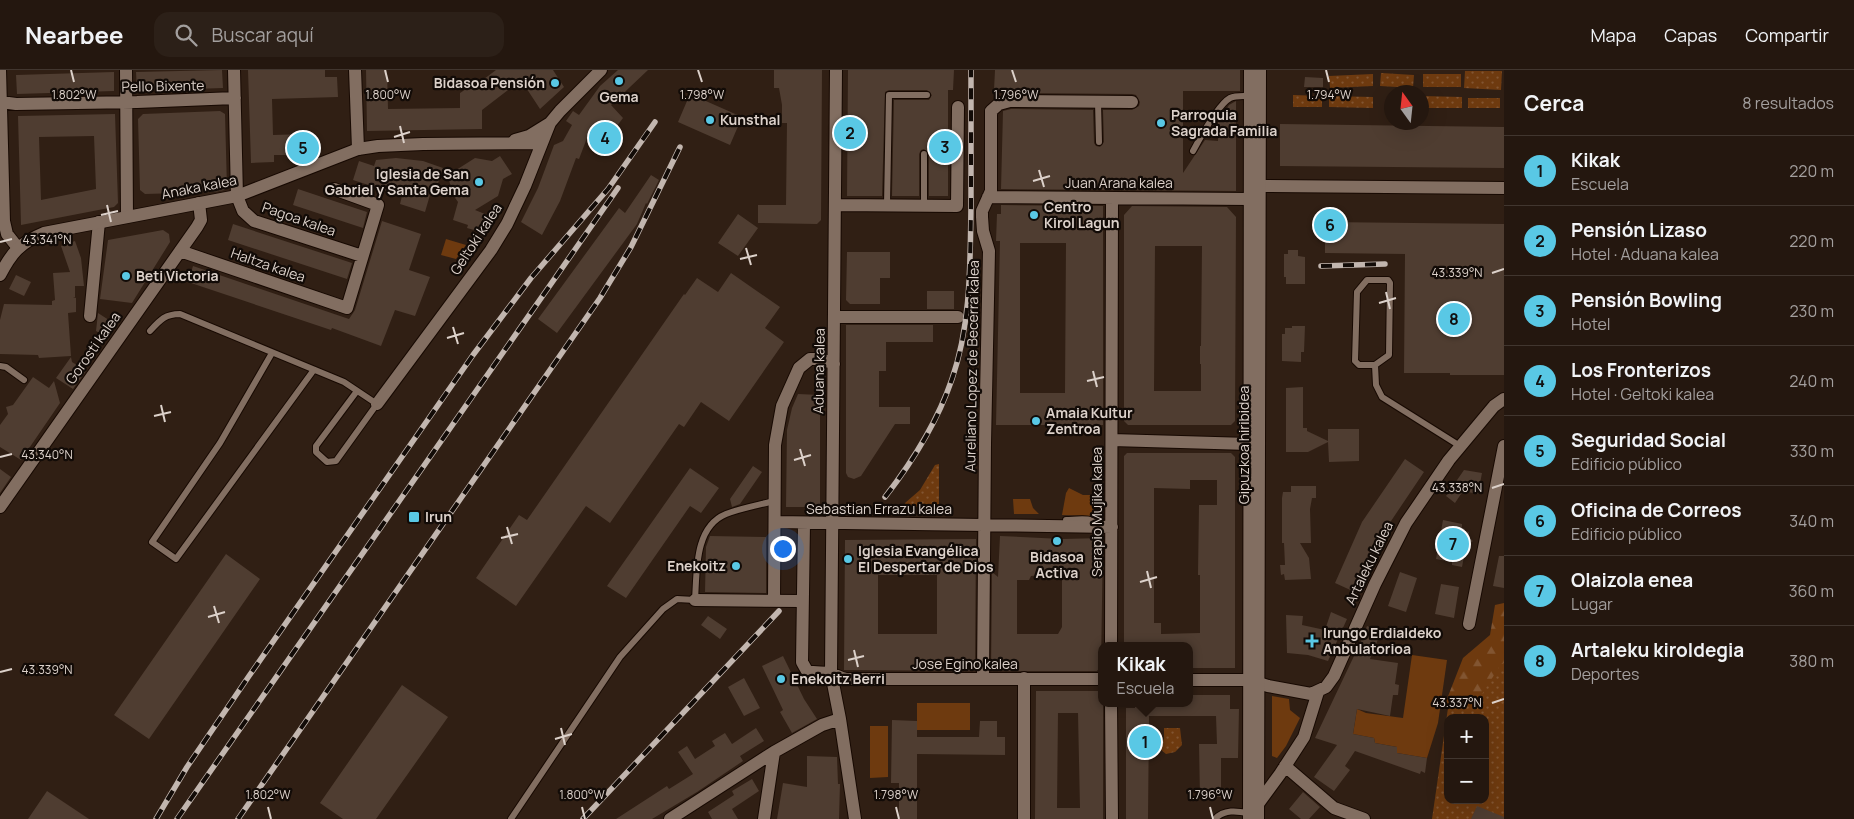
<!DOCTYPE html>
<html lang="es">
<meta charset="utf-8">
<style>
:root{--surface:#24170f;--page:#2c2018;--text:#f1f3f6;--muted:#a39f9e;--line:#41362f;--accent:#59c8e5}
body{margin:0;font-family:Manrope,sans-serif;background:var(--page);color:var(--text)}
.controls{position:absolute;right:15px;bottom:15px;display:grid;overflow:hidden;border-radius:10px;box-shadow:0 5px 20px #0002}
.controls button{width:45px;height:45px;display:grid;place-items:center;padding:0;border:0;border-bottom:1px solid var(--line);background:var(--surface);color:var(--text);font:25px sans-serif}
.compass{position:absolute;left:1384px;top:15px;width:45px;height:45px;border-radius:50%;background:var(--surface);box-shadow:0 5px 20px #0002;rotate:345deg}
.you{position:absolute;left:782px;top:478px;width:18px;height:18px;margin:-12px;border:4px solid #fff;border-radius:50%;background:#1a73e8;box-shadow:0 0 0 8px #1a73e833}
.badge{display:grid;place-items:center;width:32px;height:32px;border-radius:50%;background:var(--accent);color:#111;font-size:16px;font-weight:700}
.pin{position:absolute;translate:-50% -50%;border:2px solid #fff;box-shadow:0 1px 5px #0006}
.popup{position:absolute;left:1098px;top:572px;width:95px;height:65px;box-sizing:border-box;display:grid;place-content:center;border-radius:10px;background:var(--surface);filter:drop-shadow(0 1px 4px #0005);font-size:16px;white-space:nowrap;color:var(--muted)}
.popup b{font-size:19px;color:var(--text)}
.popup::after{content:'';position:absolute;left:50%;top:100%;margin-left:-10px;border:10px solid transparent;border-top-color:var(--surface)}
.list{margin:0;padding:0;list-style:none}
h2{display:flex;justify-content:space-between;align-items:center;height:65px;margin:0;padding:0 20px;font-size:21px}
h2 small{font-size:16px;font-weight:400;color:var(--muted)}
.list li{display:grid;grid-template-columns:32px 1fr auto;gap:15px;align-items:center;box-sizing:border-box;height:70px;padding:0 20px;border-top:1px solid var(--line)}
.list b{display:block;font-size:19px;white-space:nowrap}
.list p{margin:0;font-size:16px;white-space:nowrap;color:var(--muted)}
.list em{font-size:16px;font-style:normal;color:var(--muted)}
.icon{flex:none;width:28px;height:28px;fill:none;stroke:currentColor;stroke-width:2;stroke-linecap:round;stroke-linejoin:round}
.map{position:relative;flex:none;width:1504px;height:749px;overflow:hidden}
header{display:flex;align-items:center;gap:30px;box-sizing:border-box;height:70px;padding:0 25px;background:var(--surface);border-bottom:1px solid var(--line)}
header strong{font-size:24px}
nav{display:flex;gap:28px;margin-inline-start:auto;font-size:18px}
.search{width:350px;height:45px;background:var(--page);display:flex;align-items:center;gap:12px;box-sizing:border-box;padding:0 18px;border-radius:15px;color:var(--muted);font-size:19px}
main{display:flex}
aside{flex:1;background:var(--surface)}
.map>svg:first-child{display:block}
.grass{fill:url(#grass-dots);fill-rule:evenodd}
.forest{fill:url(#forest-firs)}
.garden{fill:#6e3a0f}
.building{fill:#4f3d31;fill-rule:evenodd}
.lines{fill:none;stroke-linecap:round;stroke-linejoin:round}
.lane-casing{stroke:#170902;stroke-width:8}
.street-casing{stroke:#170902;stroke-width:14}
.secondary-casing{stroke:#170902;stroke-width:14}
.lane{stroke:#826e61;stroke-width:6}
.street{stroke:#826e61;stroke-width:12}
.secondary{stroke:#826e61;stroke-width:12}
.rail-casing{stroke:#c2b6af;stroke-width:5.5}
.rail{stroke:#120b07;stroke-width:4;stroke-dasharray:11;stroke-linecap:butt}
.ticks{fill:none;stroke:#dcd1ca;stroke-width:2}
.poi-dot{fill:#59c8e5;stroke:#120b07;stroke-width:2}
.labels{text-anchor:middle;stroke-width:4.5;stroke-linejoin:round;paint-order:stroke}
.poi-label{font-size:14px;font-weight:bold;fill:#dcd1ca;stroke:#120b07;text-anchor:start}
.street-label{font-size:14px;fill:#dcd1ca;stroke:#120b07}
.ticks-label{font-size:12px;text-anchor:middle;fill:#dcd1ca;stroke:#120b07;stroke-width:4.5;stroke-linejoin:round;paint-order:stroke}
</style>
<header>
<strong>Nearbee</strong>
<div class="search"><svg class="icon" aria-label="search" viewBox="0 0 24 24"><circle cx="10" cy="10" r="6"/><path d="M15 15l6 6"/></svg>Buscar aquí</div>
<nav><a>Mapa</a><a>Capas</a><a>Compartir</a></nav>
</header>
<main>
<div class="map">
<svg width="1504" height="749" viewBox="0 0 1504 749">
<defs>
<pattern id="grass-dots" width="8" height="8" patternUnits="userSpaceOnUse" patternTransform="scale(1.25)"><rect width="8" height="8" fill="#6e3a0f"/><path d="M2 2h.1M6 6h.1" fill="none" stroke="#825531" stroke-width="1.8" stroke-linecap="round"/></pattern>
<pattern id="forest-firs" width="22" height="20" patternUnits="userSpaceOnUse" patternTransform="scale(1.25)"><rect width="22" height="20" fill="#6e3a0f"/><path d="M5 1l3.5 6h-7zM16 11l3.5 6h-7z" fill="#825531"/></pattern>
</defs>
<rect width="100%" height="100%" fill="#301f14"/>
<path class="grass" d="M1465 1H1502L1501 20 1464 18Z
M1381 3 1414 5 1413 18 1380 16Z
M1373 4V16L1330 18 1329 6Z
M1423 4H1461V17H1423Z
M1293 25 1322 26V37H1293Z
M1329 26 1373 27V38L1329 37Z
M1422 26 1462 27V38H1422Z
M1468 28H1500V38H1468Z
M939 394V437H904L905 433 920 420 935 395Z
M1504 587V749H1432L1448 638 1485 594ZM1448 648H1485V730H1448Z
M1164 658H1180L1182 675 1175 682 1166 684 1160 679 1159 674 1164 669Z"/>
<path class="forest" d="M1504 533V593L1501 594 1479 629 1445 634 1463 588 1490 565 1495 535Z"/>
<path class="garden" d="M446 169 466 175 456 189 441 185Z
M1069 418 1083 425H1094V446L1062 445 1066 423Z
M1013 429H1030L1033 438 1039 444H1014Z
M1412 585 1447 590 1438 653 1427 688 1397 683V677L1375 673 1374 668 1353 664 1357 639 1366 643 1403 648Z
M1272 626 1289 629 1290 640 1300 648 1286 676 1277 688 1272 686Z
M917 633H970V660H917Z
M870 656H888V707L870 708Z"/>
<path class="building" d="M222 0 223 18 137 21 136 2Z
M248 0H325V7H337L338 27 272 29 273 65 306 64 307 85H274V92L251 93Z
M366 0H387L388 39 460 38V23L483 8 484 9 496 0H553L564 17 540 39 521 10 482 40V59L367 61Z
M618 0H648L611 35 623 48 602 76 587 68 579 89 576 88 560 131 542 165 521 152 538 118 554 75 563 71 572 55 566 51 573 41 579 45 600 16Z
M774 0H822L821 150 817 154 758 153V135H786L787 53H782V35L779 18H774Z
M848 0H954L953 20H948V126H929V84L924 79 921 80 919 84V126H892L894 30H929L932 25 927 20H889L885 22 882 126H847Z
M995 0H1240V21H1183V103L1205 70 1218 71V52L1229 35 1236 31V121L1001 119 1003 41 1011 39 1093 40 1094 73 1096 76 1100 77 1104 72 1103 40H1132L1139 36 1140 32 1136 25 1132 24 1010 23 1002 25V20H994Z
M114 2V21L17 24 16 5Z
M1305 7 1323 8V17H1304Z
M690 24 742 47 730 75 678 52Z
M220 41 225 44 227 118 224 120 215 122 145 124 140 120 138 49 143 44Z
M115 44 118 133 114 137 21 155 18 46ZM94 66 96 119 41 130 39 67Z
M1280 54 1504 57V98L1280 96Z
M500 86 512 104 503 109 498 126 475 140 490 146 485 163 467 158 468 155 453 150 458 132 453 125 446 99 453 102 475 88 492 91Z
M396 88 423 91 443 98 434 126 430 125 425 142 400 134 402 126 353 110 359 91 374 96 376 90Z
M651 105 659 110 647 134 646 133 637 154 557 263 538 249 619 138 625 143Z
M298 119 367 142 363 158 293 135Z
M1001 135 1103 136V355H996L1000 171H996L997 144H1001ZM1020 173H1066L1065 323H1020Z
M1132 136 1227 137 1236 147 1235 351 1231 355H1128L1124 351V145ZM1155 176H1202L1201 276H1200V294H1201V321H1154Z
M738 144 758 158 738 186 718 173Z
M382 151 421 164 409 200 430 207 415 246 395 240 381 276 332 258 331 260 188 212 193 196 349 249 355 240Z
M1325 152 1504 154V305H1450V303H1404L1405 184 1325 183Z
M233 154 352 193 347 209 228 170Z
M163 160 169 164 170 172 132 233 100 229 108 170Z
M75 171 81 188 84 216H75V227H73L76 228V242L68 243 71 286 39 288 38 285 0 284V250L4 234 52 235V231L55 230 53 203 70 202 61 176Z
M1288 180H1298V186L1305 187V214H1286V207H1284V184H1288Z
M847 182H890V208H880V234H850L846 230Z
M731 203 780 237 765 258 784 272 729 351 701 332 684 357 679 354 610 453 586 436 516 536 476 508 519 445 527 450 684 224 685 225 697 208 718 222Z
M16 205 31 212 24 226 9 219Z
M927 221H954V239H927Z
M98 243 112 252 103 265 96 261Z
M846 255H933V272H886V301H879V337H910V354H895L861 406 854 409 848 407 846 403Z
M1292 256H1305L1304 282H1301V292L1282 291V264H1285V258H1292Z
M71 287 72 292 86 301 73 319 56 308Z
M33 307 49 318 54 311 60 333 21 390 0 377V355L8 344 6 337 13 335Z
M1303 317V358H1307V361L1328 371V359H1359V391L1329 392 1328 372 1308 382H1286V318Z
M798 324 820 325V437H786L787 360 792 338Z
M1127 383H1231L1235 387V598H1189V576H1124V386ZM1190 410H1217V435H1199L1198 505H1200V563L1161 564V553H1154V418L1190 419Z
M1405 389 1424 402 1387 457 1357 523 1335 513 1362 452Z
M753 396 762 402 740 434 732 437 730 429Z
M690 398 719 418 701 443 690 436 626 528 607 516Z
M0 399 11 407 0 423Z
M1464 400 1482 403 1478 424 1463 421 1455 433 1446 426Z
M1291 416H1316V428H1312L1310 439 1311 473H1300L1309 488 1311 509 1285 510 1284 504 1281 505 1280 495H1285L1284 473H1282V428L1283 422H1291Z
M1443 450 1462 454V458L1465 459V461L1469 462 1468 467 1473 471 1466 476 1462 497 1452 495V492L1436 489Z
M710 466 766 467V523L705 522 706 477Z
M1000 466 1062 469 1103 468 1101 596 1097 601H991L992 502 998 507ZM1062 503V557L1058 564H1017V510H1029L1031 506Z
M976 469 975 601 844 600 845 470ZM878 505H937V564H878Z
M226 484 260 509 149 669 114 645Z
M1499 486H1504V518L1493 516Z
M1400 502 1417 508 1406 542 1388 536Z
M1441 514 1459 517 1454 548 1435 544Z
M1331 542 1347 549 1328 591 1308 585 1287 583 1286 545 1303 546 1302 555 1325 560Z
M708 546 727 559 720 569 701 555Z
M1367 556 1381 562 1370 589 1398 593 1395 614 1399 615 1398 625H1393L1390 646 1357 639 1353 664 1374 668 1375 673 1397 677V683L1427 688 1425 703 1421 701 1420 704 1355 681 1345 696 1350 700 1334 721 1314 707 1337 675 1315 668 1354 586H1355Z
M783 586 804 629 817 649 792 663 780 642 783 640 762 596Z
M744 608 760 638 744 646 728 617Z
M402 615 448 647 376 749H343L320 733Z
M1036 621H1101V633H1103V749H1035ZM1058 643H1078L1080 738H1057Z
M1189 625H1230V639H1239L1238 688H1221V727H1200L1199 674H1217L1216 646H1149L1148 749H1126V638H1135V633H1189Z
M892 650 917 651V667H979L980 651H997V667H1005V685L917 684V749H899V713H891Z
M756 658 764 671 740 686 743 691 697 722 652 749H616L667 716 669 719 693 704 678 682 687 676 695 689 715 676 712 671 725 663 732 674Z
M807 686 837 687 838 714H840L839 749H777L783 713 807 717Z
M752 709 759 721 732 739 738 749H712L708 742 734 725 732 721Z
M47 721 89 749H28Z
M1303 722 1320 737 1309 749H1301L1289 739Z
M1477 736 1504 747V749H1471Z"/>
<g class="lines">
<defs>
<path id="lane" d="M1098 32 1099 72
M1193 81C1200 68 1219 34 1230 28 1236 25 1244 26 1250 26
M924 84V136
M887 135 889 25H927
M1367 210H1388L1390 213 1389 285 1375 295H1359L1355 291 1357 222Z
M150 261C160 250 165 244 180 244L344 312 377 334 336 391 327 392 316 382V376L357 321
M272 283 220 373 152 472 176 489 313 301
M1375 295 1376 315 1382 327 1460 376
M0 296 6 297 24 310
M1066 450C1076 450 1093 446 1099 456
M511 749 620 587 663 539 677 529 695 530C697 502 694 457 726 444 741 438 759 435 774 431
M1215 749C1224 739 1237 741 1249 743"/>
<path id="street" d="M0 0 4 151 7 164 18 178
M126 0 127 146
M234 0 237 126 243 141 254 151 362 186
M355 0 358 79
M836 0 831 603 840 649 855 749
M1 32 16 34 137 32 235 28
M1260 116 1504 118
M988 127 1250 129
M836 135 957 136 958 37
M180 181 347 238 378 135 334 119
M90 246 99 152
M835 247H958
M1112 370 1249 374
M0 437 197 157 201 150 199 133
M775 452 1112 457
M804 454 802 592 807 601C815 603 822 602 829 603 835 604 840 608 846 609H1101
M695 530 802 531
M774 530 775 375 782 336 799 298 810 289H821L834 294
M1469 554 1504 376
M1111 576 1112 129
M983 608 985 374 989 181 983 161 982 147V141L991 121V41L999 34 1010 31 1132 32
M1189 610H1249L1268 616 1311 624 1326 617 1334 606 1375 514 1406 453 1449 390 1494 336 1504 329
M1111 633 1112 749
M1285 696 1334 738 1364 749
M1258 734 1280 704 1304 667 1318 622
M670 749 774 682 822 655 840 649
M764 749 774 682
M1024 749V608"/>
<path id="secondary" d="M515 70 529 66 550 53
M0 205C12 182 20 173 44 163L237 126 358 79 378 76 423 74 534 73 543 69
M377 334 491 180 507 154 525 116 550 53 560 41 601 0
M1249 749 1250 0
M1258 749 1260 0"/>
</defs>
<use href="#lane" class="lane-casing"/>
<use href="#street" class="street-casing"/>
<use href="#secondary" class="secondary-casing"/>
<use href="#lane" class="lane"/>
<use href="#street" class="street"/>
<use href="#secondary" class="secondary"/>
<defs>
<path id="rail" d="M1321 196 1385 194
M885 427C913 391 937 353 952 309 971 254 970 195 971 137 971 91 971 46 971 0
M156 749 187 697 249 606 473 285 531 208 608 119 655 52
M177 749 618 118
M238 749 600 228 631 177 680 77
M583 749 779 541"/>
</defs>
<use href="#rail" class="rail-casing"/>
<use href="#rail" class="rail"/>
</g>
<path class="ticks" d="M71 0 74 12M385 0 388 12M698 0 702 12M1012 0 1016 12M1326 0 1329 12M400 56 404 73M394 67 410 62M1039 100 1044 117M1033 111 1050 106M107 135 111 152M101 145 118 141M0 172 12 169M746 178 751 195M740 189 757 185M1492 203 1504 199M1386 222 1390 239M1379 233 1396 228M453 257 458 274M447 268 464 263M1093 301 1097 317M1087 311 1104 307M161 335 165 352M154 346 171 342M800 379 805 396M0 387 12 384M794 390 811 385M1492 418 1504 414M507 457 512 474M501 468 518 464M1147 501 1151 518M1140 512 1157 507M214 536 219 553M208 547 225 542M854 580 858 597M848 590 864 586M0 602 12 599M1492 633 1504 629M561 658 565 675M555 669 572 664M268 737 271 749M582 737 585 749M896 737 899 749M1210 737 1213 749"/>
<g class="poi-dot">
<circle cx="619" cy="11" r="5"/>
<circle cx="555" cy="13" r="5"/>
<circle cx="710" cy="50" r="5"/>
<circle cx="1161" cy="53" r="5"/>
<circle cx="479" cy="112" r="5"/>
<circle cx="1034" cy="145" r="5"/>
<circle cx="126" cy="206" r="5"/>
<circle cx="1036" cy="351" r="5"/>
<rect x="408" y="441" width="12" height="12" rx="2.5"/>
<circle cx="1057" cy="471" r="5"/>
<circle cx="848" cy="489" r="5"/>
<circle cx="736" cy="496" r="5"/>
<path d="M1309.5 563.5h5v5h5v5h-5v5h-5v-5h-5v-5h5z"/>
<circle cx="781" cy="609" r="5"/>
</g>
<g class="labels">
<g class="poi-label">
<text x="545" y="18" text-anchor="end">Bidasoa Pensión</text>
<text x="619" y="32" text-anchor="middle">Gema</text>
<text x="1171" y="50">Parroquia<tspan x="1171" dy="16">Sagrada Familia</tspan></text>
<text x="720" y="55">Kunsthal</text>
<text x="469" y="109" text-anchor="end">Iglesia de San<tspan x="469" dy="16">Gabriel y Santa Gema</tspan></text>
<text x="1044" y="142">Centro<tspan x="1044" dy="16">Kirol Lagun</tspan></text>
<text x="136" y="211">Beti Victoria</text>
<text x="1046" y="348">Amaia Kultur<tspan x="1046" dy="16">Zentroa</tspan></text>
<text x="425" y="452">Irun</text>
<text x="858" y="486">Iglesia Evangélica<tspan x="858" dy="16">El Despertar de Dios</tspan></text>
<text x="1057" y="492" text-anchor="middle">Bidasoa<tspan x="1057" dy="16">Activa</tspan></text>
<text x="726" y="501" text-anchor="end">Enekoitz</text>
<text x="1323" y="568">Irungo Erdialdeko<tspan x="1323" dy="16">Anbulatorioa</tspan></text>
<text x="791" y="614">Enekoitz Berri</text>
</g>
<g class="street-label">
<text transform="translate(163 16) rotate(-1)" y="5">Pello Bixente</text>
<text x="1119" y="118">Juan Arana kalea</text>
<text transform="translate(199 117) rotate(-11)" y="5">Anaka kalea</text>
<text transform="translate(299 149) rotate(19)" y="5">Pagoa kalea</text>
<text transform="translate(476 169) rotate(-57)" y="5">Geltoki kalea</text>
<text transform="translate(268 195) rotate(19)" y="5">Haltza kalea</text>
<text transform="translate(93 278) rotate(-55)" y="5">Gorosti kalea</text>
<text transform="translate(972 296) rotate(-89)" y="5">Aureliano Lopez de Becerra kalea</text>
<text transform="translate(819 301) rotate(-89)" y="5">Aduana kalea</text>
<text transform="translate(1244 375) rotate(-90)" y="5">Gipuzkoa hiribidea</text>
<text x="879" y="444">Sebastian Errazu kalea</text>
<text transform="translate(1097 442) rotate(-90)" y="5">Serapio Mujika kalea</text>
<text transform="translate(1369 493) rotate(-64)" y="5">Artaleku kalea</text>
<text x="965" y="599">Jose Egino kalea</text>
</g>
</g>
<g class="ticks-label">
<text x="74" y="29">1.802°W</text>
<text x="388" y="29">1.800°W</text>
<text x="702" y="29">1.798°W</text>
<text x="1016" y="29">1.796°W</text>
<text x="1329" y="29">1.794°W</text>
<text x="47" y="174">43.341°N</text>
<text x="1457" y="207">43.339°N</text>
<text x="47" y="389">43.340°N</text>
<text x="1457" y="422">43.338°N</text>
<text x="47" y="604">43.339°N</text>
<text x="1457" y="637">43.337°N</text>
<text x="268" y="729">1.802°W</text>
<text x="582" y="729">1.800°W</text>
<text x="896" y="729">1.798°W</text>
<text x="1210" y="729">1.796°W</text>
</g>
</svg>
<div class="controls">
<button>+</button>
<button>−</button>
</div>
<svg class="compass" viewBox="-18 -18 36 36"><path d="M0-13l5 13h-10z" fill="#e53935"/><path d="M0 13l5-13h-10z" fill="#a39f9e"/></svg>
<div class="you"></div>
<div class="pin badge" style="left:1145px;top:672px">1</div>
<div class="popup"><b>Kikak</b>Escuela</div>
<div class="pin badge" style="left:850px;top:63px">2</div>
<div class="pin badge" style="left:945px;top:77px">3</div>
<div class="pin badge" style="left:605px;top:68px">4</div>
<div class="pin badge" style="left:303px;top:78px">5</div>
<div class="pin badge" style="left:1330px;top:155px">6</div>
<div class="pin badge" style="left:1453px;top:474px">7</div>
<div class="pin badge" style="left:1454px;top:249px">8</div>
</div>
<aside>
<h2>Cerca<small>8 resultados</small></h2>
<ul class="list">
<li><span class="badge">1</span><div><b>Kikak</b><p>Escuela</p></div><em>220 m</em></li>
<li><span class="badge">2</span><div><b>Pensión Lizaso</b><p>Hotel · Aduana kalea</p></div><em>220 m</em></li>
<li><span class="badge">3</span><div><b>Pensión Bowling</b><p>Hotel</p></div><em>230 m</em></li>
<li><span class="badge">4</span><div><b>Los Fronterizos</b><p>Hotel · Geltoki kalea</p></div><em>240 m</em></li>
<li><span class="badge">5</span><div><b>Seguridad Social</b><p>Edificio público</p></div><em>330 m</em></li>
<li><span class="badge">6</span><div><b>Oficina de Correos</b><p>Edificio público</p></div><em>340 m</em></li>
<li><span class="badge">7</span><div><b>Olaizola enea</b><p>Lugar</p></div><em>360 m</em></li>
<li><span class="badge">8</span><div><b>Artaleku kiroldegia</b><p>Deportes</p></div><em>380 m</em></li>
</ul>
</aside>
</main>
